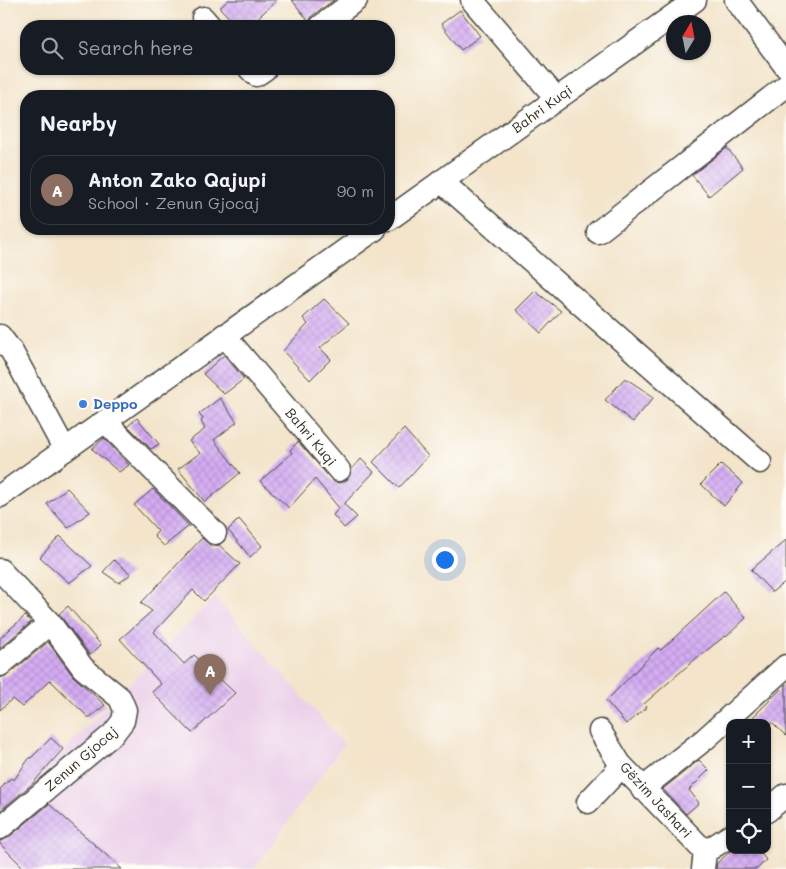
<!DOCTYPE html>
<meta charset="utf-8">
<style>
:root{--surface:#171b24;--page:#242831;--text:#f1f3f6;--muted:#9ea1a6;--line:#363941;--accent:#c8321e}
body{margin:0;font-family:Mali,sans-serif;background:var(--page);color:var(--text)}
.controls{position:absolute;right:15px;bottom:15px;display:grid;overflow:hidden;border-radius:10px;box-shadow:0 1px 4px #0004}
.controls button{width:45px;height:45px;display:grid;place-items:center;padding:0;border:0;border-bottom:1px solid var(--line);background:var(--surface);color:var(--text);font:25px sans-serif}
.compass{position:absolute;left:666px;top:15px;width:45px;height:45px;border-radius:50%;background:var(--surface);box-shadow:0 1px 4px #0004;rotate:10deg}
.you{position:absolute;left:444px;top:559px;width:18px;height:18px;margin:-12px;border:4px solid #fff;border-radius:50%;background:#1a73e8;box-shadow:0 0 0 8px #1a73e833}
.badge{display:grid;place-items:center;width:32px;height:32px;border-radius:50%;background:var(--accent);color:#fff;font-size:16px;font-weight:700}
.pin{position:absolute;translate:-50% -41px;filter:drop-shadow(0 1px 2px #0008)}
.pin::after{content:'';position:absolute;top:26px;width:18px;height:15px;background:inherit;clip-path:polygon(0 0,100% 0,50% 100%)}
.list{margin:0;padding:0;list-style:none}
h2{display:flex;justify-content:space-between;align-items:center;height:65px;margin:0;padding:0 20px;font-size:21px}
h2 small{font-size:16px;font-weight:400;color:var(--muted)}
.list li{display:grid;grid-template-columns:32px 1fr auto;gap:15px;align-items:center;box-sizing:border-box;height:70px;margin:0 10px 10px;padding:0 10px;border:1px solid var(--line);border-radius:20px}
.list b{display:block;font-size:19px;white-space:nowrap}
.list p{margin:0;font-size:16px;white-space:nowrap;color:var(--muted)}
.list em{font-size:16px;font-style:normal;color:var(--muted)}
.icon{flex:none;width:28px;height:28px;fill:none;stroke:currentColor;stroke-width:2;stroke-linecap:round;stroke-linejoin:round}
.map{position:relative;flex:none;width:786px;height:869px;overflow:hidden}
.search{position:absolute;background:var(--surface);box-shadow:0 1px 4px #0004;left:20px;top:20px;width:375px;height:55px;display:flex;align-items:center;gap:12px;box-sizing:border-box;padding:0 18px;border-radius:20px;color:var(--muted);font-size:19px}
.panel{position:absolute;background:var(--surface);box-shadow:0 1px 4px #0004;left:20px;top:90px;width:375px;height:145px;border-radius:20px}
.map>svg:first-child{display:block}
.built{fill:#ecd1ea}
.building{fill:url(#building-cross-hatch)}
.lines{fill:none;stroke-linecap:round;stroke-linejoin:round}
.minor-casing{stroke:#494743;stroke-width:25}
.minor{stroke:#fff;stroke-width:22}
.shop-dot{fill:#3f7fe0;stroke:#fdfcf7;stroke-width:2}
.labels{text-anchor:middle;stroke-width:5;stroke-linejoin:round;paint-order:stroke}
.street-label{font-size:14px;fill:#2b2b2b;stroke:#fdfcf7}
.shop-label{font-size:14px;font-weight:bold;fill:#366cbe;stroke:#fdfcf7;text-anchor:start}
</style>
<div class="map">
<svg width="786" height="869" viewBox="0 0 786 869">
<defs>
<pattern id="building-cross-hatch" width="8" height="8" patternUnits="userSpaceOnUse" patternTransform="scale(1.25)"><rect width="8" height="8" fill="#d4acf3"/><path d="M0 0l8 8M0 8l8-8" fill="none" stroke="#b694d0"/></pattern>
</defs>
<rect width="100%" height="100%" fill="#fdfcf7"/>
<filter id="ink" filterUnits="userSpaceOnUse"><feTurbulence type="fractalNoise" baseFrequency=".02" numOctaves="2"/><feDisplacementMap in="SourceGraphic" scale="10" xChannelSelector="R" yChannelSelector="G"/><feConvolveMatrix kernelMatrix="1 2 1 2 8 2 1 2 1" color-interpolation-filters="sRGB"/></filter>
<filter id="wash" filterUnits="userSpaceOnUse"><feTurbulence type="fractalNoise" baseFrequency=".0096" numOctaves="4" result="noise"/><feDisplacementMap in="SourceGraphic" scale="20" xChannelSelector="R" yChannelSelector="G"/><feGaussianBlur stdDeviation="1.12" result="paint"/><feColorMatrix in="noise" values="0 0 0 0 0 0 0 0 0 0 0 0 0 0 0 0 0 1.4 0 .05"/><feComposite in="paint" operator="in"/></filter>
<g filter="url(#wash)">
<rect width="100%" height="100%" fill="#f3e4ca"/>
<path class="built" d="M215 597 344 744 254 869H0V815Z"/>
<g id="blocks">
<path class="building" d="M228 0H277L249 26H237L220 8Z
M292 0H334L313 15 309 22Z
M460 10 480 36 461 50 441 24Z
M727 148 743 168 709 196 692 175Z
M535 291 561 311 541 333 516 310Z
M324 299 349 323 320 348 331 359 310 380 283 351 308 324 303 318Z
M224 355 244 379 224 394 203 374Z
M625 378 654 397 633 422 605 400Z
M220 398 237 422 214 440 240 473 205 502 178 469 200 453 189 441 205 429 201 421 203 419 199 414Z
M137 418 159 444 151 449 128 426Z
M404 429 428 456 399 488 373 462Z
M104 438 129 465 119 472 92 449Z
M298 442 334 482 341 483 347 480 352 469 361 459 374 472 344 504 357 517 344 528 333 515 339 508 315 479 289 508 260 481 292 453 290 450Z
M721 464 743 483 724 506 701 484Z
M67 488 90 512 68 528 47 504Z
M153 489 189 526 164 546 154 536 158 531 134 505Z
M239 519 262 546 250 557 228 530Z
M60 536 92 566 69 583 40 557Z
M202 538 212 547 219 545 240 564 204 601 193 590 154 632 184 664 194 655 235 693 192 733 152 692 161 684 120 639 152 611 141 603Z
M786 540V581L772 592 751 570Z
M114 560 131 574 119 583 103 572Z
M724 592 746 618 726 637 725 636 693 661 644 704 647 707 626 724 606 701 658 648 661 650Z
M68 606 101 645 90 655 59 614Z
M25 616 31 622 0 648V638Z
M48 642 73 676 105 705 89 718 50 680 22 707 12 699 0 710V678L8 675Z
M786 684V736L773 723H747Z
M51 738 63 749 33 783 0 811V789L11 778 14 780 30 757 31 758Z
M699 760 709 770 689 790 699 803 686 814 663 789Z
M49 804 122 869H25L0 844V841L8 838Z
M732 850H758L766 860 757 869H716L717 863Z"/>
</g>
</g>
<g filter="url(#ink)">
<use href="#blocks" fill-opacity="0" stroke="#494743" stroke-width="1"/>
<g class="lines">
<defs>
<path id="minor" d="M472 0 557 99
M736 0 786 67
M203 18 210 26
M321 26 356 0
M250 69 256 75 265 69
M441 181 760 462
M389 219 695 0
M598 232 786 86
M224 335 339 470
M0 336 12 352 65 450
M105 421 215 533
M0 496 375 229
M0 570 50 623 83 668 120 698 125 710 123 721 113 734 0 828
M0 665 50 623
M600 731 620 764 705 852 703 869
M642 789 705 739 786 666
M588 802 619 769 620 764
M767 811 786 795
M705 852 730 836"/>
</defs>
<use href="#minor" class="minor-casing"/>
<use href="#minor" class="minor"/>
</g>
</g>
<circle class="shop-dot" cx="83" cy="404" r="5"/>
<g class="labels">
<g class="street-label">
<text transform="translate(542 109) rotate(-36)" y="5">Bahri Kuqi</text>
<text transform="translate(311 437) rotate(50)" y="5">Bahri Kuqi</text>
<text transform="translate(81 759) rotate(-41)" y="5">Zenun Gjocaj</text>
<text transform="translate(656 800) rotate(47)" y="5">Gëzim Jashari</text>
</g>
<g class="shop-label">
<text x="93" y="409">Deppo</text>
</g>
</g>
</svg>
<div class="controls">
<button>+</button>
<button>−</button>
<button><svg class="icon" aria-label="locate" viewBox="0 0 24 24"><circle cx="12" cy="12" r="6"/><path d="M12 2v4M12 18v4M2 12h4M18 12h4"/></svg></button>
</div>
<svg class="compass" viewBox="-18 -18 36 36"><path d="M0-13l5 13h-10z" fill="#e53935"/><path d="M0 13l5-13h-10z" fill="#9ea1a6"/></svg>
<div class="you"></div>
<div class="pin badge" style="left:210px;top:695px;background:#8d6e63">A</div>
<div class="search"><svg class="icon" aria-label="search" viewBox="0 0 24 24"><circle cx="10" cy="10" r="6"/><path d="M15 15l6 6"/></svg>Search here</div>
<section class="panel">
<h2>Nearby<small></small></h2>
<ul class="list">
<li><span class="badge" style="background:#8d6e63">A</span><div><b>Anton Zako Qajupi</b><p>School · Zenun Gjocaj</p></div><em>90 m</em></li>
</ul>
</section>
</div>
